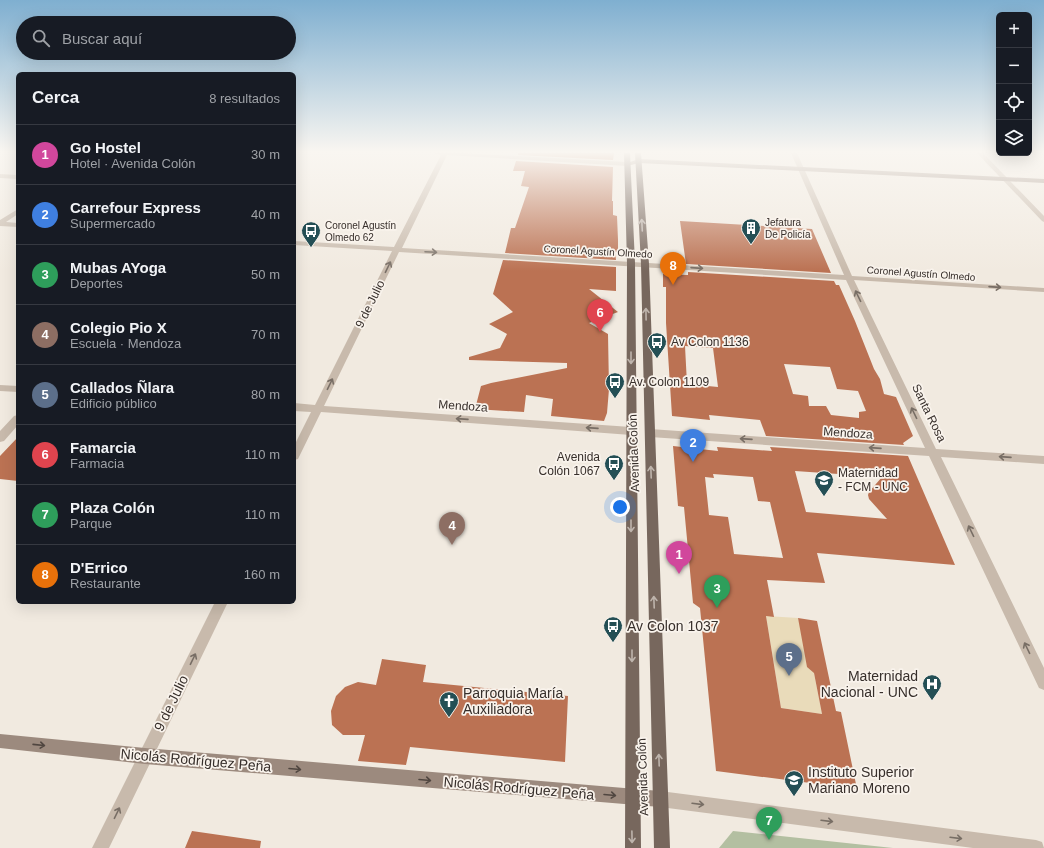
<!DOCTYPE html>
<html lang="es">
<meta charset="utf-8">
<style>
:root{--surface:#171b24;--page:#242831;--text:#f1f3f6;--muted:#9ea1a6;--line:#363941;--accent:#8c9099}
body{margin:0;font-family:Helvetica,sans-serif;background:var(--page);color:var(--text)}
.controls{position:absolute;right:12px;top:12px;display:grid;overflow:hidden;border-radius:6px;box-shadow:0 4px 16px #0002}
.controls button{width:36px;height:36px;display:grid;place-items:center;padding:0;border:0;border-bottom:1px solid var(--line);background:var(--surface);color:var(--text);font:20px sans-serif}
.you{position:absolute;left:620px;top:507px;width:14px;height:14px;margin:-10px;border:3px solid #fff;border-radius:50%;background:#1a73e8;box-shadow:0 0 0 6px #1a73e833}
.badge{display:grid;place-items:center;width:26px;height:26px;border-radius:50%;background:var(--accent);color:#fff;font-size:13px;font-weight:700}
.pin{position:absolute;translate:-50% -33px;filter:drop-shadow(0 1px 2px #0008)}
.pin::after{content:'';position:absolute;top:21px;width:14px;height:12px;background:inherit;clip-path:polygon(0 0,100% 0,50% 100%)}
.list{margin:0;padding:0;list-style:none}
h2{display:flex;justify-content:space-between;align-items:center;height:52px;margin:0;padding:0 16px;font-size:17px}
h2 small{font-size:13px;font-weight:400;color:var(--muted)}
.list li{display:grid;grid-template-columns:26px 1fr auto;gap:12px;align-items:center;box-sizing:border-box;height:60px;padding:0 16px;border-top:1px solid var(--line)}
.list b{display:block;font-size:15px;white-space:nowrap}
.list p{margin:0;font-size:13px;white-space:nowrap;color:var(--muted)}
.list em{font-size:13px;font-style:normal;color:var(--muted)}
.icon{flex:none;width:22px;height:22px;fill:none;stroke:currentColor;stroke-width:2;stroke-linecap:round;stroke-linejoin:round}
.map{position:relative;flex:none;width:1044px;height:848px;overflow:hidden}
.search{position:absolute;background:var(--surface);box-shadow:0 4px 16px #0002;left:16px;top:16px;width:280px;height:44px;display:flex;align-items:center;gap:10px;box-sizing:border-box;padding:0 14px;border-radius:22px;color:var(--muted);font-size:15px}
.panel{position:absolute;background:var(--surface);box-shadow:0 4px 16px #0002;left:16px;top:72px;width:280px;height:532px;border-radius:6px}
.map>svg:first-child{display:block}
.green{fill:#b3bfa1}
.sand{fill:#e9dbba}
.building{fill:#bb7253;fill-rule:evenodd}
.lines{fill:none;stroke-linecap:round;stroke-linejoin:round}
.street{fill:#c8baac;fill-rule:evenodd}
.secondary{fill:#9c8a7e;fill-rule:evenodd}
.primary{fill:#77675d;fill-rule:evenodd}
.oneway{stroke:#beb4ac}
.oneway2{stroke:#786e65}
.oneway3{stroke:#504640}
.labels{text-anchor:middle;stroke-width:3.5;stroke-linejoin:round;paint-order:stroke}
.far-poi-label{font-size:10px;fill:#372f2b;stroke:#f9f3ec;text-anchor:start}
.far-street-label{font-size:10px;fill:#372f2b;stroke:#f9f3ec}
.street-label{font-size:12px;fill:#372f2b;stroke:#f9f3ec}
.poi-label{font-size:12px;fill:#372f2b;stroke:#f9f3ec;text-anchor:start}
.near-poi-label{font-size:14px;fill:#372f2b;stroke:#f9f3ec;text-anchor:start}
.near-street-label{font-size:14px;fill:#372f2b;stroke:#f9f3ec}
</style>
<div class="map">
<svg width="1044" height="848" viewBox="0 0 1044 848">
<rect width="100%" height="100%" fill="#f1eae0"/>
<path class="green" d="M733 831 893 848H719Z"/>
<path class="sand" d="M766 616 798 618 814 673 822 714 781 708Z"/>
<path class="building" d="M518 153H614L613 160 518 155Z
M516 161 613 167 612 201H613V215L617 216 618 240V252H615L616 260 505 253 511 228H515L529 187 521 186 525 171H513Z
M680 221 812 229 831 273 686 264Z
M503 260 616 267V291L589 289 618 312 589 323 608 334 609 389 607 413 604 421 551 416 553 399 526 395 524 412 475 409 481 386 491 383 567 368V363L469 360V357L500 348 507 334 489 324 513 312 493 294Z
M688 272 834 281 836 285H839L855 321 874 369 880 379 884 394 896 397 913 436 903 443 904 445 766 436 760 420 709 415 710 420 672 416 666 323V287H663V274L688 275ZM685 346 713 348 718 387 687 384ZM784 364 830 367 837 389 858 391 866 411 859 412V418L831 415 826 406H809L808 396 793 394Z
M18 437V481L0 479V456Z
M673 446 718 451 717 447 772 451 770 447 908 456 955 565 817 553 825 583 767 580 774 617 766 616 781 708 822 714 814 673 807 667 798 618 817 621 836 711 841 712 857 789 716 771 700 608 693 603 684 507 678 506ZM795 471 882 477 869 492 868 495 869 499 887 519 806 512ZM713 474 753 477 758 501 770 502 783 558 734 554 728 517 709 515 705 477 714 478Z
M382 659 426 665 423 682 568 696 565 762 410 747 406 765 358 761 365 735H343L332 725 331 711 336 696 345 687 358 682 376 685Z
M192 831 261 841 260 848H185Z"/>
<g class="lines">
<path class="street" d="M433 153H460L627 162 630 164 627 166 447 155 402 248 844 275 791 153H797L852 276 1044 288V292L854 280 936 449 1044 456V464L941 457 1044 668V690L1039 688 929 456 650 437 646 436 645 433 646 430 650 429 925 448 846 280 399 252 324 406 631 427 635 428 636 431 635 434 631 435 321 412 298 459 294 460V446L311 412 294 411V403L315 405 392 251 294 245V241L394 247 441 155Z
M977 153H983L1044 216V222L1042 221Z
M0 174 18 175V179L0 178Z
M18 209V214L6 222 18 223V227L0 226V220Z
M0 385 18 386V392L0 391Z
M18 415V425L4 441 0 442V431L14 416Z
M215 602H228L109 848H92Z
M660 791 1036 840 1042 842 1044 848H973L660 807 654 805 652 799 654 793Z"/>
<path class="secondary" d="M639 159 1044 179V183L639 163 627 166 624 164Z
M0 734 145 748 660 791 666 793 668 799 666 805 660 807 145 764 0 748Z"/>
<path class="primary" d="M624 153H630L635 263 641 848H625L627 263Z
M635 153H641L649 264 670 848H654L641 264Z"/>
</g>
<defs><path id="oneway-shaft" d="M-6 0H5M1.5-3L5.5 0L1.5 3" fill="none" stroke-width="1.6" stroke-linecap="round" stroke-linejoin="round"/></defs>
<g class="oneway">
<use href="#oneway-shaft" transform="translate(642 225) rotate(-93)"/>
<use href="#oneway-shaft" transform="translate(646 314) rotate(-91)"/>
<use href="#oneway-shaft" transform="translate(631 358) rotate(90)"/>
<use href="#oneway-shaft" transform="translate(651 472) rotate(-92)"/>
<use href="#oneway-shaft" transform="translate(631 526) rotate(90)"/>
<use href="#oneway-shaft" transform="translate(654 602) rotate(-92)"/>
<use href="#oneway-shaft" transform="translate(632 656) rotate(90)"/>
<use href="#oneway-shaft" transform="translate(659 760) rotate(-92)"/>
<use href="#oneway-shaft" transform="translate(632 837) rotate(89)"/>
</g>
<g class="oneway2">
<use href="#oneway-shaft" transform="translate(431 252) rotate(3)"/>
<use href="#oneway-shaft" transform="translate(388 267) rotate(-64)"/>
<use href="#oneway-shaft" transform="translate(697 268) rotate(4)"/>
<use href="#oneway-shaft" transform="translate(995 287) rotate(4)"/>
<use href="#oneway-shaft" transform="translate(858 296) rotate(-116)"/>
<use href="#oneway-shaft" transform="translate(330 384) rotate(-64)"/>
<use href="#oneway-shaft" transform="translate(914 413) rotate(-116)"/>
<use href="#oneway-shaft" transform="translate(462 419) rotate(-176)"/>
<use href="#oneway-shaft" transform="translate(592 428) rotate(-176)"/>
<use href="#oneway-shaft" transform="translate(746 439) rotate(-176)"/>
<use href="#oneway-shaft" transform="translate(875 448) rotate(-176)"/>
<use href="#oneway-shaft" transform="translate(1005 457) rotate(-176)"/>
<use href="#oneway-shaft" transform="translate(971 531) rotate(-116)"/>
<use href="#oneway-shaft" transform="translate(1027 648) rotate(-116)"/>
<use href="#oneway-shaft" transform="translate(193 659) rotate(-64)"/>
<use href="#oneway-shaft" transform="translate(698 804) rotate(7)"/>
<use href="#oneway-shaft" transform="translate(117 813) rotate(-64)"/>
<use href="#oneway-shaft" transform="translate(827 821) rotate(7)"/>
<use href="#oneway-shaft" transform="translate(956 838) rotate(7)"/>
</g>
<g class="oneway3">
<use href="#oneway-shaft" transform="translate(39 745) rotate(6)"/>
<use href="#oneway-shaft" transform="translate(295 769) rotate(5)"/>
<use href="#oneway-shaft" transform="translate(425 780) rotate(5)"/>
<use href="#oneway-shaft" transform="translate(610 795) rotate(5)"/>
</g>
<linearGradient id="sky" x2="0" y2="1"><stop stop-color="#7fafd0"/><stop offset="0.56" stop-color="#f9f6f1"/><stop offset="1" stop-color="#f9f6f1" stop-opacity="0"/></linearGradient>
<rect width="1044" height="271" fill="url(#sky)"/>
<defs>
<symbol id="building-pin" viewBox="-11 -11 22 30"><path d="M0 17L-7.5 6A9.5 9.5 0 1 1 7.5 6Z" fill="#244f55" stroke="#f9f3ec"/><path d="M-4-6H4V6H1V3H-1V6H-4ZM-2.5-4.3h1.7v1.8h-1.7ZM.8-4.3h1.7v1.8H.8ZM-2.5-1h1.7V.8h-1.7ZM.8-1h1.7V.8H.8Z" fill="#fff"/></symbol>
<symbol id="bus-pin" viewBox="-11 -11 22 30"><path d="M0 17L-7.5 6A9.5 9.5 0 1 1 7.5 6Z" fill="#244f55" stroke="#f9f3ec"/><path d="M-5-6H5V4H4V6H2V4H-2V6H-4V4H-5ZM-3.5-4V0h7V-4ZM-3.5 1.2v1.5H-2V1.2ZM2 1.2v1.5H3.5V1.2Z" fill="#fff"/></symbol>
<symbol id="university-pin" viewBox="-11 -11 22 30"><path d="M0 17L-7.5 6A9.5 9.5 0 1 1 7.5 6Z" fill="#244f55" stroke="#f9f3ec"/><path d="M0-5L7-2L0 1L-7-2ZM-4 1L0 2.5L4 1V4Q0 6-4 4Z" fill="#fff"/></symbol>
<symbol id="hospital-pin" viewBox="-11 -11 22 30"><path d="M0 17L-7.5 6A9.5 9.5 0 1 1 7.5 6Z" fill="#244f55" stroke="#f9f3ec"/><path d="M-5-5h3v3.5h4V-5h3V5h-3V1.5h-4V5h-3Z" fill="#fff"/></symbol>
<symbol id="church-pin" viewBox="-11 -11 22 30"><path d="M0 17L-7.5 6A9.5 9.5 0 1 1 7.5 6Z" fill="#244f55" stroke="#f9f3ec"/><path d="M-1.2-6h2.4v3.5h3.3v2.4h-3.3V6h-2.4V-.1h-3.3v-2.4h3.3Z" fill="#fff"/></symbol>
<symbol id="school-pin" viewBox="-11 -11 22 30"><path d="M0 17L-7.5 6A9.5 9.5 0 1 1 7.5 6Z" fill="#244f55" stroke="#f9f3ec"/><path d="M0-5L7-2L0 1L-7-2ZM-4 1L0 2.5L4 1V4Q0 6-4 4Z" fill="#fff"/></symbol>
</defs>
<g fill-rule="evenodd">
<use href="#building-pin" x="740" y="217" width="22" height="30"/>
<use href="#bus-pin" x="300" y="220" width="22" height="30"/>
<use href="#bus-pin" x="646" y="331" width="22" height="30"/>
<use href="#bus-pin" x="604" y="371" width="22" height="30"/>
<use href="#bus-pin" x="603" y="453" width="22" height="30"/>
<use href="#university-pin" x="813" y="469" width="22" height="30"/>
<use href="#bus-pin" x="602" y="615" width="22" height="30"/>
<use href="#hospital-pin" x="921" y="673" width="22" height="30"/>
<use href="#church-pin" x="438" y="690" width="22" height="30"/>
<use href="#school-pin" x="783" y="769" width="22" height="30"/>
</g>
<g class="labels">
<g class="far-poi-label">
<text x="765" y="226">Jefatura<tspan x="765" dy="12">De Policía</tspan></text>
<text x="325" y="229">Coronel Agustín<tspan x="325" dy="12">Olmedo 62</tspan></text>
</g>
<g class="far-street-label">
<text transform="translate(598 251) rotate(3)" y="4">Coronel Agustín Olmedo</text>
<text transform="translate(921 273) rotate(4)" y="4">Coronel Agustín Olmedo</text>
</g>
<g class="street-label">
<text transform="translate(370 304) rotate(-64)" y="4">9 de Julio</text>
<text transform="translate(463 406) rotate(4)" y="4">Mendoza</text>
<text transform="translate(929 413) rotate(64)" y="4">Santa Rosa</text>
<text transform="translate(848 433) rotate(4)" y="4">Mendoza</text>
<text transform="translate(634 453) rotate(-92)" y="4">Avenida Colón</text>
<text transform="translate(643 777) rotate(-92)" y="4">Avenida Colón</text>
</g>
<g class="poi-label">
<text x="671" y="346">Av Colon 1136</text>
<text x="629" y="386">Av. Colon 1109</text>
<text x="600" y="461" text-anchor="end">Avenida<tspan x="600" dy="14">Colón 1067</tspan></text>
<text x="838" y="477">Maternidad<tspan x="838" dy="14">- FCM - UNC</tspan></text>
</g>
<g class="near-poi-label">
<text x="627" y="631">Av Colon 1037</text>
<text x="918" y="681" text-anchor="end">Maternidad<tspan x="918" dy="16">Nacional - UNC</tspan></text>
<text x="463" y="698">Parroquia María<tspan x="463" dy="16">Auxiliadora</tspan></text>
<text x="808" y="777">Instituto Superior<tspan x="808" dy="16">Mariano Moreno</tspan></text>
</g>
<g class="near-street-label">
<text transform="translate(171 703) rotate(-64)" y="5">9 de Julio</text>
<text transform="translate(196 760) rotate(5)" y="5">Nicolás Rodríguez Peña</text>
<text transform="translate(519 788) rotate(5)" y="5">Nicolás Rodríguez Peña</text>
</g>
</g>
</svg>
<div class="controls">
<button>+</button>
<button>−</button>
<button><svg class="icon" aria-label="locate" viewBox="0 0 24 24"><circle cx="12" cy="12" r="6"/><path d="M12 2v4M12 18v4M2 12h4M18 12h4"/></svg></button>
<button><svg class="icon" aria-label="layers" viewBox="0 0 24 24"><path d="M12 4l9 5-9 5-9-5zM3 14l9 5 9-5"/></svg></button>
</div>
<div class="you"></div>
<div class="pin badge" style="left:679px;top:574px;background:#d1479c">1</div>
<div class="pin badge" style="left:693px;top:462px;background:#3f7fe0">2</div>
<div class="pin badge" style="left:717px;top:608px;background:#2e9e5b">3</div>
<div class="pin badge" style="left:452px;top:545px;background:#8d6e63">4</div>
<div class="pin badge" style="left:789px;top:676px;background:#5c6f8a">5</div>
<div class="pin badge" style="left:600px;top:332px;background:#e0444e">6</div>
<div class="pin badge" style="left:769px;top:840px;background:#2e9e5b">7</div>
<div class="pin badge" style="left:673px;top:285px;background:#e8710a">8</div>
<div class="search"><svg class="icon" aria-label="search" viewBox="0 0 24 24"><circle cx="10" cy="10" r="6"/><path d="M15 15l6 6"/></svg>Buscar aquí</div>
<section class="panel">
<h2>Cerca<small>8 resultados</small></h2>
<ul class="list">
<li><span class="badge" style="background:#d1479c">1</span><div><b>Go Hostel</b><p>Hotel · Avenida Colón</p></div><em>30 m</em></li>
<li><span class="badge" style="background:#3f7fe0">2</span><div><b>Carrefour Express</b><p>Supermercado</p></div><em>40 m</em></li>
<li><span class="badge" style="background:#2e9e5b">3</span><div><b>Mubas AYoga</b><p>Deportes</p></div><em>50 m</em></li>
<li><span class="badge" style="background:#8d6e63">4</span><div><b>Colegio Pio X</b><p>Escuela · Mendoza</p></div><em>70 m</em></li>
<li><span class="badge" style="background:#5c6f8a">5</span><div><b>Callados Ñlara</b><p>Edificio público</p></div><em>80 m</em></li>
<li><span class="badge" style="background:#e0444e">6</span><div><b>Famarcia</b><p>Farmacia</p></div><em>110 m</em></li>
<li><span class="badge" style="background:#2e9e5b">7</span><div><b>Plaza Colón</b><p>Parque</p></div><em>110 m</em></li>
<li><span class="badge" style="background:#e8710a">8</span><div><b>D'Errico</b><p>Restaurante</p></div><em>160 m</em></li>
</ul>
</section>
</div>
